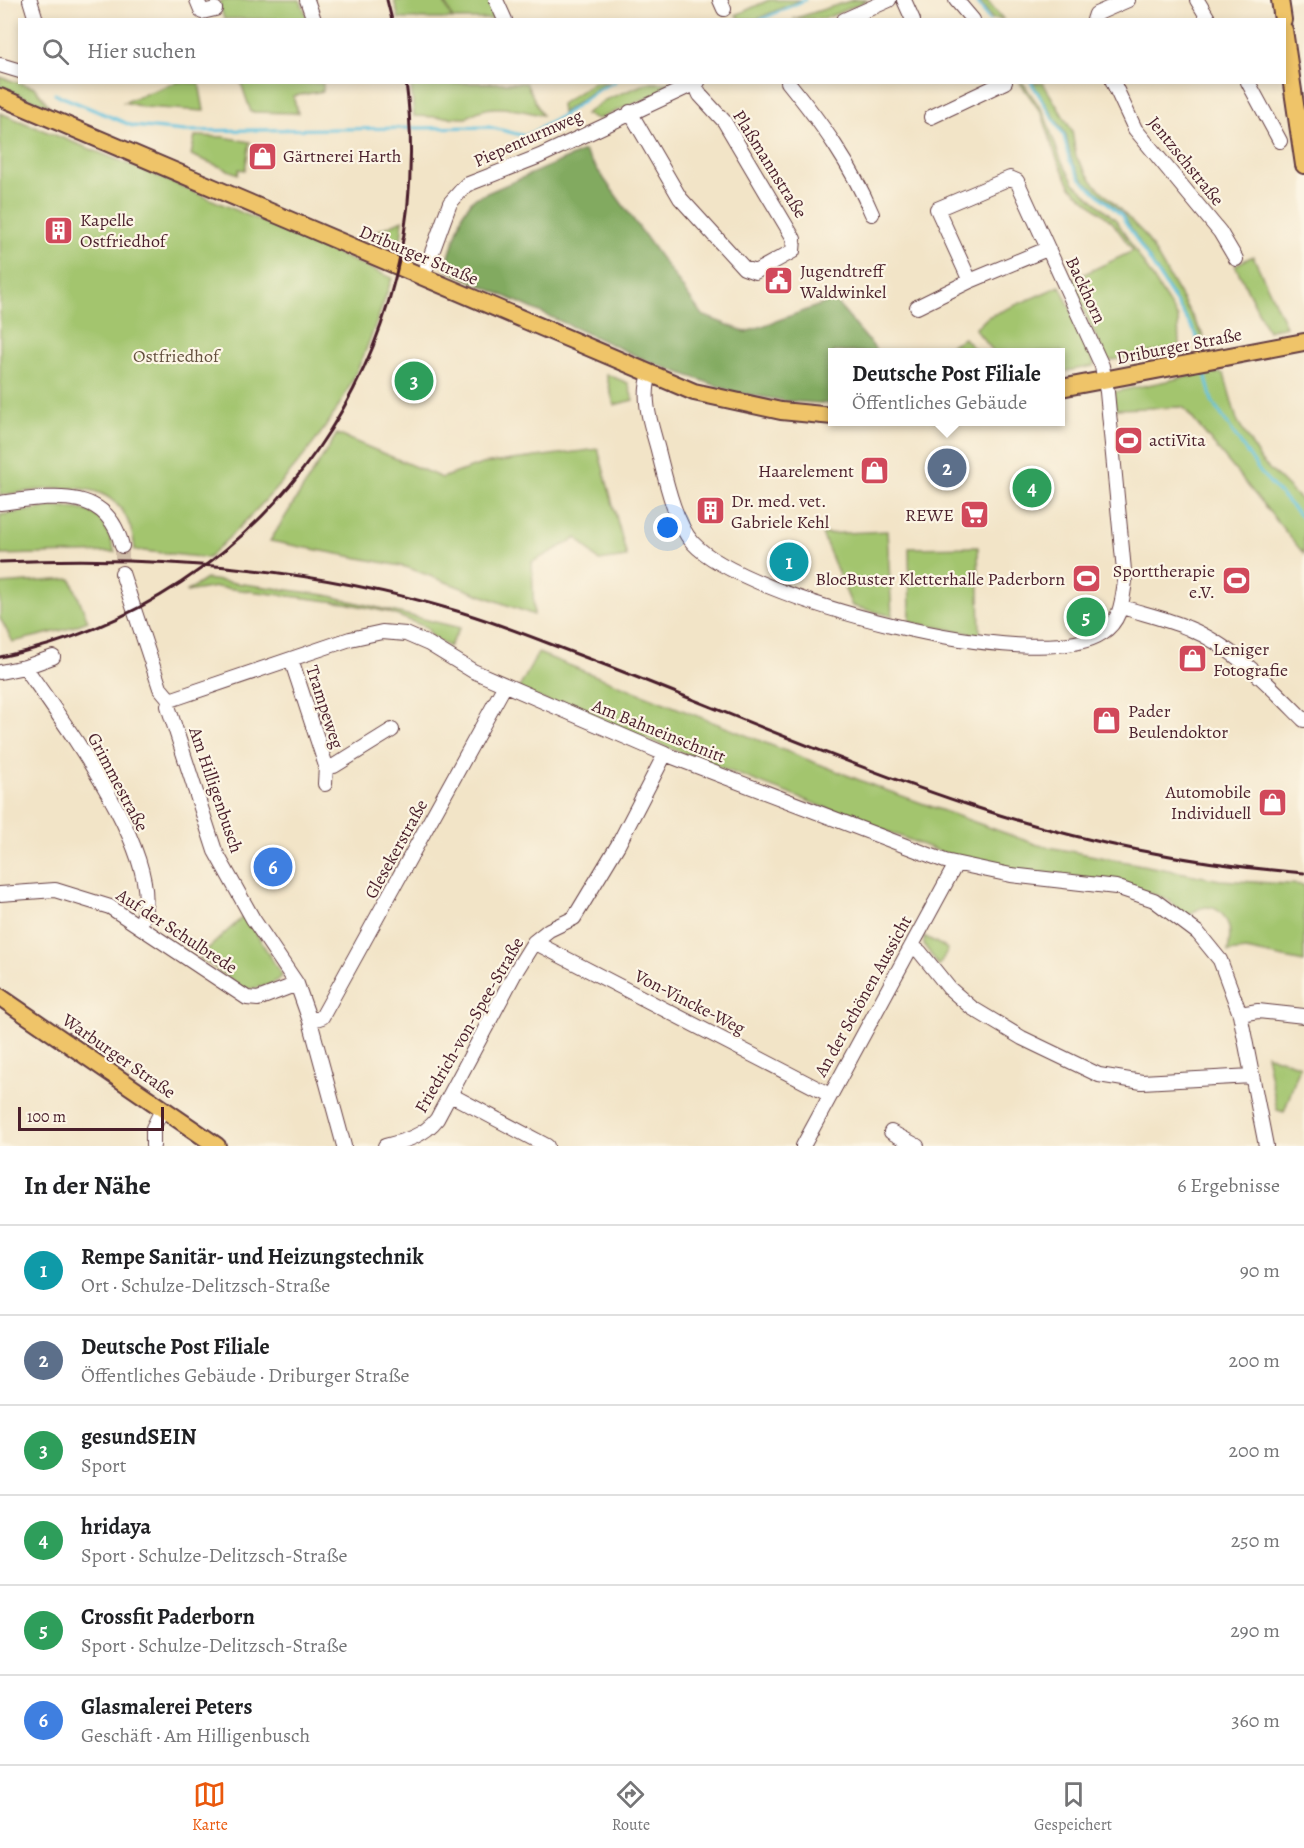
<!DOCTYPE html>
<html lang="de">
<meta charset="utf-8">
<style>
:root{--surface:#fff;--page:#f2f2f2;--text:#202124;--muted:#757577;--line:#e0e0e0;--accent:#ea580c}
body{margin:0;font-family:Alegreya,serif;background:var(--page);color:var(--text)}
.scale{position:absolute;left:18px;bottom:15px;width:146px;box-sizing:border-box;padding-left:6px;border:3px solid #4a1f2b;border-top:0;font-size:16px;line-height:21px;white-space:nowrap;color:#4a1f2b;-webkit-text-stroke:4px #fcf5e5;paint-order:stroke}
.you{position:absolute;left:668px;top:528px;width:21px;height:21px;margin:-15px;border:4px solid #fff;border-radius:50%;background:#1a73e8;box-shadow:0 0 0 9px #1a73e833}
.badge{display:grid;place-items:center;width:39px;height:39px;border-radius:50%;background:var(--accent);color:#fff;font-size:20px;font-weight:700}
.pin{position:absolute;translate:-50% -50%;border:3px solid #fff;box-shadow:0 2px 6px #0006}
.popup{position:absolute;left:828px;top:348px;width:237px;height:78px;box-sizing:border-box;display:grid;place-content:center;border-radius:0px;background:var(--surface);filter:drop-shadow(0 2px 4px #0005);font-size:20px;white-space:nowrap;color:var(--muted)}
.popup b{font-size:22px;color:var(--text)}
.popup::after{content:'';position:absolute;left:50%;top:100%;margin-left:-12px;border:12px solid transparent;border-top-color:var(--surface)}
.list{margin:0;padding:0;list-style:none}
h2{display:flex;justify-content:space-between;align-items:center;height:78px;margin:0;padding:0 24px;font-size:26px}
h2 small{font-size:20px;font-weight:400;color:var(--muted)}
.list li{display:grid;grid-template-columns:39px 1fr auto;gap:18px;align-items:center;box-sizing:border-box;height:90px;padding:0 24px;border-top:2px solid var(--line)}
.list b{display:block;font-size:22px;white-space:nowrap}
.list p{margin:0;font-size:20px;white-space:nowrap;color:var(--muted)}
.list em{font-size:20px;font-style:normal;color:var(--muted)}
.icon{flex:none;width:33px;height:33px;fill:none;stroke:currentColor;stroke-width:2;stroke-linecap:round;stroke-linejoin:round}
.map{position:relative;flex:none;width:1304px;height:1146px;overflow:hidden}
.search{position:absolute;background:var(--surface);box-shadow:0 3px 9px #0003;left:18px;right:18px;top:18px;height:66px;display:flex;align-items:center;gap:15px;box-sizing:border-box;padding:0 21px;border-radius:0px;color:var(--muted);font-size:22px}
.sheet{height:618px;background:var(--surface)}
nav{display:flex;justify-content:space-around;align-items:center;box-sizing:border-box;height:84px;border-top:2px solid var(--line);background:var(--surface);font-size:16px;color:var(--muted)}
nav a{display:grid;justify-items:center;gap:3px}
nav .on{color:var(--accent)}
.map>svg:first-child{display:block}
.green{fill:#a3c56e;stroke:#76724c;stroke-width:1.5}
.forest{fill:#82aa61;stroke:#666446;stroke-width:1.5}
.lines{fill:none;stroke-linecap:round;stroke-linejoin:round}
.stream{stroke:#61c2df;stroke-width:3}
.minor-tunnel{stroke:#d0bda8;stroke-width:14;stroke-dasharray:14 7;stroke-linecap:butt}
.minor-casing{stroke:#633d42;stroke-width:16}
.major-casing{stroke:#633d42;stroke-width:20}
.minor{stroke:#fff;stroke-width:14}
.major{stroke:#efc469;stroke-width:16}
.rail{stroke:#4a1f2b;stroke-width:3}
.labels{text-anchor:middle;stroke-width:4.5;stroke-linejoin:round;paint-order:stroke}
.street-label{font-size:18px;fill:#4a1f2b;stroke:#fcf5e5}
.poi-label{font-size:18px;fill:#4a1f2b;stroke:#fcf5e5;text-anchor:start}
.park-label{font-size:18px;fill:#65513f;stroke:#fcf5e5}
</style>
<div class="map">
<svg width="1304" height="1146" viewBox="0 0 1304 1146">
<rect width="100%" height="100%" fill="#fcf5e5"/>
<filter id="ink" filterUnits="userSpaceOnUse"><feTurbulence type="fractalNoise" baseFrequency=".0167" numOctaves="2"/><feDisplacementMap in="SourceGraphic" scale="12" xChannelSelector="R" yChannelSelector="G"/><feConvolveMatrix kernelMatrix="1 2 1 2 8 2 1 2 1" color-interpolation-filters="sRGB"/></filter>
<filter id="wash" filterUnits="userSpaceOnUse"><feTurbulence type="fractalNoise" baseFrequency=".008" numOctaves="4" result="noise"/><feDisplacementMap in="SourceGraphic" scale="24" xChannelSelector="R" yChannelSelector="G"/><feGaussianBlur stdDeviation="1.35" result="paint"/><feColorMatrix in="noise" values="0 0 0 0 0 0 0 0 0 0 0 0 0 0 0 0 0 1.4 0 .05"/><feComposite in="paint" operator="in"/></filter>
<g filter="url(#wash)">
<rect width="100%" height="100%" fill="#f2e4c7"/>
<path class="green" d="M224 0H300L308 19H224L219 2Z
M394 0H443L452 19H399Z
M444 0H488L497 19H453Z
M769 0H801L757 19H740L736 15Z
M853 0H868L824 19H793Z
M979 0H987L1003 19H992Z
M0 77 35 88 49 106 0 88Z
M177 82 199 83 204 111 143 107 124 102Z
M594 82 611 83 598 88 562 113 561 104Z
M241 83H323V91L293 96 298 113 251 112Z
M411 83H526L542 115C515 110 490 100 466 118L414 116Z
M647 83H681L598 119 585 114 605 100Z
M1020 83H1023L1044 113 1060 158 1074 183 1116 220 1178 318 1179 347 1108 361 1069 281 1133 251 1113 223 1071 187 1056 157 1042 114Z
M1032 83H1043L1072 131 1076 157 1092 181 1145 235 1204 337 1199 339 1122 214 1082 178 1071 159 1066 135Z
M0 113 153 174 392 278C379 316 366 354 348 389 318 449 256 512 208 558L135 550C127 469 59 488 0 495Z
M195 136 224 137 250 142 245 170 239 169 238 174 191 155Z
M403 220 400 249 365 236Z
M1253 256 1286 326 1268 331 1235 265Z
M1060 286 1093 356 1094 366 1061 372V352H994L975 329 988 317Z
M964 338 977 352H938Z
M1209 372 1224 374 1237 420 1261 461 1304 503V554L1183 407 1115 409 1114 392Z
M606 374 628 383 633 400 614 405Z
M337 434 442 478 482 464 598 449 627 557 599 561 577 538 532 562 534 615 406 567 270 541Z
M52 507C95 509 101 511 115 552L0 555V515Z
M887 531 892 616 852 606 822 534Z
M978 547 980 635 910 622 909 548Z
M71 579 88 621 67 629 13 642 0 618V584Z
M206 579 326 595 460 628 449 647 433 637 426 627 388 612 345 603 216 587 186 592Z
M538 653 877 787 1038 845 1220 880 1304 885V962L1246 950 1228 952C1229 945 1231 935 1229 928 1224 906 1202 899 1188 918L1167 899 1116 882 1011 869 954 857 518 690Z
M245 915 282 976C274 986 258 988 245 989L199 957Z
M924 936 948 949 939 966 924 945Z
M1266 1054 1300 1066 1284 1112 1277 1110Z"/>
<path class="forest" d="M584 151 702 315 746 332 834 300 878 352H833V404L786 401 734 392 650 362 445 269 463 213 473 199Z"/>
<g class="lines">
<path class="stream" d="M976 0 989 20
M760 20 805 0
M1031 82 1064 136 1069 159 1081 179 1121 215 1196 334 1201 356
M55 94 133 126 184 131 489 127 525 136 562 116 599 89 615 82
M1203 365 1212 401 1260 472 1304 520"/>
</g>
</g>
<g filter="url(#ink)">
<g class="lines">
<path class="minor-tunnel" d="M122 546V573"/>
<defs>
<path id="minor" d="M30 0 36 20
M197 0 202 12 215 9
M307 0 314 20
M496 0 505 20
M720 0 724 9
M904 0 913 20
M956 0 973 20
M1197 0 1209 20
M844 20 889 0
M1094 20 1096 14 1128 0
M0 65 20 71
M788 82C822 124 851 164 872 214
M1113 82 1135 129 1220 232 1236 259
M1248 82 1280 141
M630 112 680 198 744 268 755 272 793 251 794 239 724 121 700 95 695 84
M931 117 1005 82
M423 277 450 203 466 185 540 156 698 82
M917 307 970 281
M650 375C641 399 652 427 658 450 665 477 674 522 693 543 743 598 1037 677 1102 633 1121 621 1122 602 1125 581L1107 392 1102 366 1017 181 1010 178 937 209 970 281 1047 249
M0 503C49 497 107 484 122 546
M122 573 160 688 170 700 168 706 215 851 253 919 297 984 310 1021 344 1146
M1122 607C1144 614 1167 619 1188 628 1233 646 1271 687 1304 720
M291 659 326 766H334L392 730
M25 667C60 718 172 865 140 925
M0 672 25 667 53 657
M170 700 350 639 382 632 406 634 429 644 473 671 665 754 945 861 1011 875 1116 887 1154 900 1198 933 1220 960 1240 1014 1266 1146
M325 784 326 766
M0 894 55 890 110 907 247 998 258 999 297 984
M534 942 830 1095
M913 947 920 952 949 988 972 1008 1022 1038 1099 1075 1142 1082 1252 1076
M1240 1014 1258 1011 1304 1016
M310 1021 322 1017 505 685
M451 1095 547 1146
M891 1132 917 1146
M153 1146V1128L162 1110
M385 1146C405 1141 424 1136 437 1119L516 971 534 942 549 930 574 918 618 845 665 754
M803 1146 956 864"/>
<path id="major" d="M1280 0 1283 20
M1284 30 1304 165
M0 97 694 392 781 411 833 416
M1061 388 1304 342
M0 997 217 1146"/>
</defs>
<use href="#minor" class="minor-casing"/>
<use href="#major" class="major-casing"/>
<use href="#minor" class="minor"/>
<use href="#major" class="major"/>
<path class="rail" d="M387 0 392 20
M0 562C153 555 310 567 457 611 498 623 539 640 579 655 712 705 843 764 978 808 1084 843 1193 864 1304 873
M0 657C268 603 441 352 406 82"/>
</g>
</g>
<defs>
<symbol id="shop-square" viewBox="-11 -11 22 22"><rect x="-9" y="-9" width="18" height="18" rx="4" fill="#d1495b" stroke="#fcf5e5"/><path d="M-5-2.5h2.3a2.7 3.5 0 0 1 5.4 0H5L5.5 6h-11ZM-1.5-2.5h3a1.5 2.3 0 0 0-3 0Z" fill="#fff"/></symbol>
<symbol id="building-square" viewBox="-11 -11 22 22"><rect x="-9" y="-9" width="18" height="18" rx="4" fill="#d1495b" stroke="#fcf5e5"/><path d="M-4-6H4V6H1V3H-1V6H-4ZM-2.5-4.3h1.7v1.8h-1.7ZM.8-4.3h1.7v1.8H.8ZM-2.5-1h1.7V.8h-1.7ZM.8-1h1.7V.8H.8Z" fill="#fff"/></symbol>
<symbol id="civic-square" viewBox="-11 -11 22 22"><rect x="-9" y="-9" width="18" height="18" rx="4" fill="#d1495b" stroke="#fcf5e5"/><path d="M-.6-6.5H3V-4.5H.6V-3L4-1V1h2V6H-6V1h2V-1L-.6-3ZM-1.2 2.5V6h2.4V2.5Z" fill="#fff"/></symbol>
<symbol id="stadium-square" viewBox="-11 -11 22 22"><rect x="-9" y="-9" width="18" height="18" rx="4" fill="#d1495b" stroke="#fcf5e5"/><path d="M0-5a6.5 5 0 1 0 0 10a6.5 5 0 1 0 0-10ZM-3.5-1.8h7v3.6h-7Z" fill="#fff"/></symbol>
<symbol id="supermarket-square" viewBox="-11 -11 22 22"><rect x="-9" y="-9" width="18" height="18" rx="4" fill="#d1495b" stroke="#fcf5e5"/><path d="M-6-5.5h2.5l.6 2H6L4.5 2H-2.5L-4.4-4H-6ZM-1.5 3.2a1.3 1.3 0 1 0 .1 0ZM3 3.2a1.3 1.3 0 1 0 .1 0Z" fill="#fff"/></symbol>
</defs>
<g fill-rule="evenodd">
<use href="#shop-square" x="246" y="140" width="33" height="33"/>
<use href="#building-square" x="42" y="214" width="33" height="33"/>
<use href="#civic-square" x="762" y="264" width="33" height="33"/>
<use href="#stadium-square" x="1112" y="424" width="33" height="33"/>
<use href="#shop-square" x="858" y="454" width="33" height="33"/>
<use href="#building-square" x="694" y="494" width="33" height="33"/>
<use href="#supermarket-square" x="958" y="498" width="33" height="33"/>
<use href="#stadium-square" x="1070" y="562" width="33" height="33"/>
<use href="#stadium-square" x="1220" y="564" width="33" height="33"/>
<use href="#shop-square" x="1176" y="642" width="33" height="33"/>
<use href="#shop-square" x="1090" y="704" width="33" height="33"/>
<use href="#shop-square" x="1256" y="786" width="33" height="33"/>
</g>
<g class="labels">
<g class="street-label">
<text transform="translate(528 138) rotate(-24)" y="6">Piepenturmweg</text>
<text transform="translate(1186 161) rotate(51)" y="6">Jentzschstraße</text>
<text transform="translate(770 164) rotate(58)" y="6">Plaßmannstraße</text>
<text transform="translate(419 255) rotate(23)" y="6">Driburger Straße</text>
<text transform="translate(1086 290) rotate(65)" y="6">Backhorn</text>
<text transform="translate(1179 346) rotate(-11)" y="6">Driburger Straße</text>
<text transform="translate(325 707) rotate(72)" y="6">Trampeweg</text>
<text transform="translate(659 731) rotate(22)" y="6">Am Bahneinschnitt</text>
<text transform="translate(118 782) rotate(62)" y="6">Grimmestraße</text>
<text transform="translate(216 790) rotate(71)" y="6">Am Hilligenbusch</text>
<text transform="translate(396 849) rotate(-61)" y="6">Glesekerstraße</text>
<text transform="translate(177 931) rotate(33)" y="6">Auf der Schulbrede</text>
<text transform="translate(863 996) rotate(-61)" y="6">An der Schönen Aussicht</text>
<text transform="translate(690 1002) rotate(27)" y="6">Von-Vincke-Weg</text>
<text transform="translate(469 1025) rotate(-60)" y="6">Friedrich-von-Spee-Straße</text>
<text transform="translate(119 1056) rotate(35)" y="6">Warburger Straße</text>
</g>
<g class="poi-label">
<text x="283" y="162">Gärtnerei Harth</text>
<text x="80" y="226">Kapelle<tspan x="80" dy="21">Ostfriedhof</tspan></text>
<text x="800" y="277">Jugendtreff<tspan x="800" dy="21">Waldwinkel</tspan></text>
<text x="1149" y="446">actiVita</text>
<text x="854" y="477" text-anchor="end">Haarelement</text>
<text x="731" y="507">Dr. med. vet.<tspan x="731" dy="21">Gabriele Kehl</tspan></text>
<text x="954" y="521" text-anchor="end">REWE</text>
<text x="1215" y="577" text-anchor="end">Sporttherapie<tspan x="1215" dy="21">e.V.</tspan></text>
<text x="1065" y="585" text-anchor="end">BlocBuster Kletterhalle Paderborn</text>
<text x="1213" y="655">Leniger<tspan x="1213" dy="21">Fotografie</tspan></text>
<text x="1128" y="717">Pader<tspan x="1128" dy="21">Beulendoktor</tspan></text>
<text x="1251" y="798" text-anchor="end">Automobile<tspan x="1251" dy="21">Individuell</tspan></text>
</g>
<g class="park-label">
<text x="176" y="362">Ostfriedhof</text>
</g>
</g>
</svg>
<div class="scale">100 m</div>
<div class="you"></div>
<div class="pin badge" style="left:789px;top:562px;background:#0f9aa8">1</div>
<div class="pin badge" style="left:947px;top:468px;background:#5c6f8a">2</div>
<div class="popup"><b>Deutsche Post Filiale</b>Öffentliches Gebäude</div>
<div class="pin badge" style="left:414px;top:381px;background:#2e9e5b">3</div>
<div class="pin badge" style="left:1032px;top:488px;background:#2e9e5b">4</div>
<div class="pin badge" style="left:1086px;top:617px;background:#2e9e5b">5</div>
<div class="pin badge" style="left:273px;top:867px;background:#3f7fe0">6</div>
<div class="search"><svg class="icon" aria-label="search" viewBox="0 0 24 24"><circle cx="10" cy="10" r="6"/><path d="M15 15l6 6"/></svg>Hier suchen</div>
</div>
<section class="sheet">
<h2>In der Nähe<small>6 Ergebnisse</small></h2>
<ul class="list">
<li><span class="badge" style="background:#0f9aa8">1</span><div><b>Rempe Sanitär- und Heizungstechnik</b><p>Ort · Schulze-Delitzsch-Straße</p></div><em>90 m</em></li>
<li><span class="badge" style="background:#5c6f8a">2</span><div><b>Deutsche Post Filiale</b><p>Öffentliches Gebäude · Driburger Straße</p></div><em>200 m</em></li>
<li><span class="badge" style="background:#2e9e5b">3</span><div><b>gesundSEIN</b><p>Sport</p></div><em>200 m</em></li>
<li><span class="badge" style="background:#2e9e5b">4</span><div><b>hridaya</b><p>Sport · Schulze-Delitzsch-Straße</p></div><em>250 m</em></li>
<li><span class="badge" style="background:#2e9e5b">5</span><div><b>Crossfit Paderborn</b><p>Sport · Schulze-Delitzsch-Straße</p></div><em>290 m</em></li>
<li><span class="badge" style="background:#3f7fe0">6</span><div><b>Glasmalerei Peters</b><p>Geschäft · Am Hilligenbusch</p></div><em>360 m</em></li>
</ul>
</section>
<nav>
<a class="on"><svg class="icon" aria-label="map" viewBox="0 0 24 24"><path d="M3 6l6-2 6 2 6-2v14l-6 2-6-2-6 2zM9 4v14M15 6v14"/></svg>Karte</a>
<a><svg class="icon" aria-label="directions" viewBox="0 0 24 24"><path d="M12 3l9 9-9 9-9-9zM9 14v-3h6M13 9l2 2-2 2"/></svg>Route</a>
<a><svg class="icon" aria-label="saved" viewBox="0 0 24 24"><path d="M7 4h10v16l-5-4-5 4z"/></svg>Gespeichert</a>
</nav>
